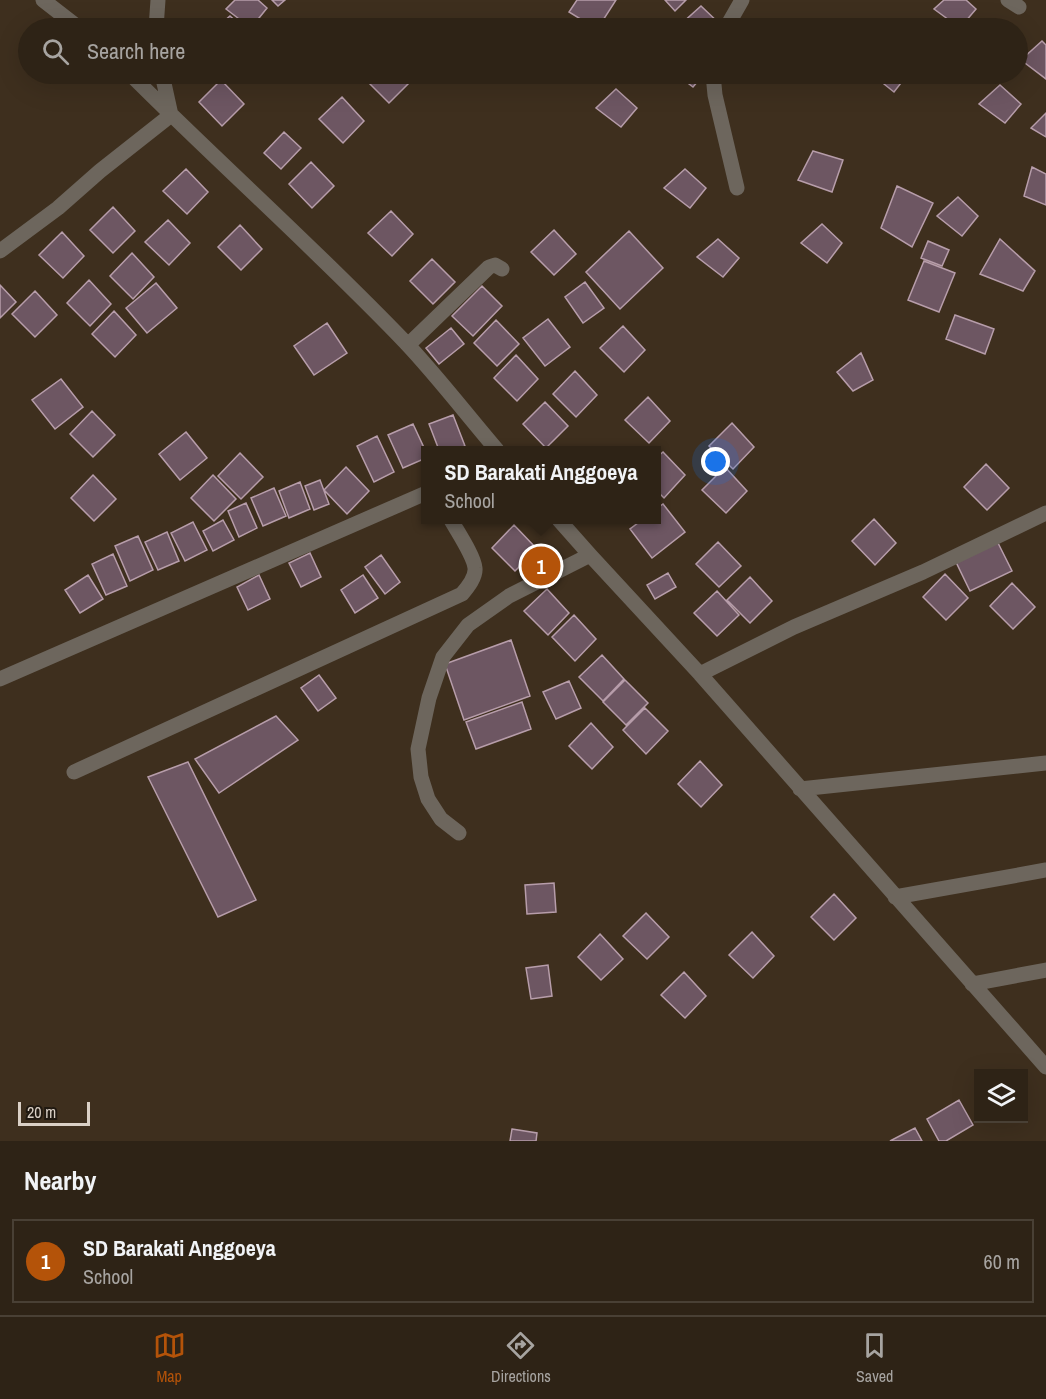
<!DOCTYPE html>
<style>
:root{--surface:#2e2316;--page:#362b1f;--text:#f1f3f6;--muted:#a7a4a1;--line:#494035;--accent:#b45309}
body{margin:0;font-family:"Archivo Narrow",sans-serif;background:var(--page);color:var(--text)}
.controls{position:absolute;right:18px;bottom:18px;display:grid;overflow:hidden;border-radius:0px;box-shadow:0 6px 24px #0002}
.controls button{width:54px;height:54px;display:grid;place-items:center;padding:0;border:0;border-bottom:2px solid var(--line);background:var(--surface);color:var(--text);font:30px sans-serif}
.scale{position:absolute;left:18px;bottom:15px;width:72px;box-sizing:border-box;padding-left:6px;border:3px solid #dad0c6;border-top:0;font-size:16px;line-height:21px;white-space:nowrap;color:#dad0c6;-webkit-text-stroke:4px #201911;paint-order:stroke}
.you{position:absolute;left:716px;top:462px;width:21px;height:21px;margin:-15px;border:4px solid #fff;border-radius:50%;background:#1a73e8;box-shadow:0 0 0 9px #1a73e833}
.badge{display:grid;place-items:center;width:39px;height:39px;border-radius:50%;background:var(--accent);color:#fff;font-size:20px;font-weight:700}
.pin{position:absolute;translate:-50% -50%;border:3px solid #fff;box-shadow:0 2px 6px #0006}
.popup{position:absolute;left:421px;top:446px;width:240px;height:78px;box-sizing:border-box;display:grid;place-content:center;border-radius:0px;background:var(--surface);filter:drop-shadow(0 2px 4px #0005);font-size:20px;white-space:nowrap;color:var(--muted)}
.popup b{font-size:22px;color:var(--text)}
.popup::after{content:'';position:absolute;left:50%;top:100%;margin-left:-12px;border:12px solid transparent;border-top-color:var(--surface)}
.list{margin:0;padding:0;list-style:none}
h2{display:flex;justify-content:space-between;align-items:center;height:78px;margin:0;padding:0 24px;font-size:26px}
h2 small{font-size:20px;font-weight:400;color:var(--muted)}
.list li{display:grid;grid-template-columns:39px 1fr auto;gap:18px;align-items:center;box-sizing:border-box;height:84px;margin:0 12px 12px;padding:0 12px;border:2px solid var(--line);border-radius:0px}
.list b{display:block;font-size:22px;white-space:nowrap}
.list p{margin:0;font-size:20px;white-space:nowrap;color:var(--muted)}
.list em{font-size:20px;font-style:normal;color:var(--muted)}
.icon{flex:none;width:33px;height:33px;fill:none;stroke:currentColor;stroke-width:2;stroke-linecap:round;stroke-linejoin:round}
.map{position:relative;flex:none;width:1046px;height:1141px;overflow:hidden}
.search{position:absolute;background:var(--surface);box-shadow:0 6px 24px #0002;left:18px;right:18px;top:18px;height:66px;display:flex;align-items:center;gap:15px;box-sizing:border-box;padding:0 21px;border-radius:33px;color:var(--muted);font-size:22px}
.sheet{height:174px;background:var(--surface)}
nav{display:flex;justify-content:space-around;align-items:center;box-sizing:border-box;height:84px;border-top:2px solid var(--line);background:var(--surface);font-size:16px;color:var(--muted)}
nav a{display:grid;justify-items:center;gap:3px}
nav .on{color:var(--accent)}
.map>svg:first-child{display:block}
.building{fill:#6d5662;stroke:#b79daa;stroke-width:1.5}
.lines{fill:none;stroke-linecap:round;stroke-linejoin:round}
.minor{stroke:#6d665d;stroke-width:15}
</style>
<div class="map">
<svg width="1046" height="1141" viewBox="0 0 1046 1141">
<rect width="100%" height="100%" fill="#3e2f1e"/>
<path class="building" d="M235 0H258L267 8 251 28 226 9Z
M272 0H285L278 6Z
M577 0H616L598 28H595L569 12Z
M665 0H686L675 11Z
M944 0H966L976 9 960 28 934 9Z
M701 6 721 25 719 28H685L680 25Z
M230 16 244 28H216Z
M645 20 654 28H636Z
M1042 41 1046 45V79L1021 60Z
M372 74H404L411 81 389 103 366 80Z
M676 74H704L693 87Z
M876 74H908L894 92 874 76Z
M221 80 244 104 222 126 199 102Z
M1000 85 1021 104 1005 123 979 104Z
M616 89 637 108 621 127 596 108Z
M342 97 364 121 343 143 319 119Z
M1046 113V137L1031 128Z
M284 132 301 148 281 169 264 153Z
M813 151 843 160 832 192 798 180Z
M311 162 334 186 312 208 289 184Z
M1032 167 1046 174V205L1024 196Z
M186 169 208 192 187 214 163 191Z
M685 169 706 188 690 208 664 188Z
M897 186 933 203 912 247 881 228Z
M958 197 978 216 962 236 937 216Z
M113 207 135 231 113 253 90 230Z
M391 211 413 234 392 256 368 233Z
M168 220 190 243 169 265 145 242Z
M822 224 842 243 827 263 801 243Z
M240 225 262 249 241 270 218 247Z
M554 230 576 254 554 275 531 252Z
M629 231 663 268 620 309 586 272Z
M62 232 84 256 63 278 39 255Z
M718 239 739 258 723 277 697 257Z
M1000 239 1035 271 1023 291 980 274Z
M928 241 949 250 942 266 921 258Z
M132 253 154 277 133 299 110 276Z
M432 259 455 282 433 304 410 281Z
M924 261 955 273 939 312 908 300Z
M89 280 111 304 90 326 67 303Z
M585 282 604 308 583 323 565 297Z
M156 283 177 308 147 333 126 308Z
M0 285 16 302 0 318Z
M482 286 502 306 473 336 452 316Z
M35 291 57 315 35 337 12 314Z
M114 311 136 335 115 357 92 334Z
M955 315 994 329 985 354 946 339Z
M548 319 570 347 545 366 523 338Z
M496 320 519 344 497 366 474 343Z
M327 323 347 353 314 375 294 346Z
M623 326 645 350 624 372 600 348Z
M451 328 464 344 439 364 426 348Z
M861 353 873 380 853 391 837 372Z
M516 355 538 379 517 401 494 378Z
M575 371 597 395 576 417 553 394Z
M61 379 83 407 55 429 32 400Z
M648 397 670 421 649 443 625 420Z
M545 402 568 426 546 448 523 424Z
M92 411 115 435 93 457 70 434Z
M453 415 465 446 453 450H439L429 424Z
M732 423 754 447 733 469 709 446Z
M413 424 426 452V458L403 468 388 435Z
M186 432 207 458 180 480 159 454Z
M377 436 394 472 374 482 357 446Z
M663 452 685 475 664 498 656 490V458Z
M240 453 263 477 241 499 218 476Z
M986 464 1009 488 987 510 964 487Z
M346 467 369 491 347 514 324 490Z
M725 467 747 491 726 513 702 490Z
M93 475 116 499 94 521 71 498Z
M213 475 236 499 214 521 191 498Z
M320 480 329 504 314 510 305 486Z
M300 482 310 509 289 518 279 491Z
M274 488 286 516 263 526 251 498Z
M246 503 257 528 239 537 228 511Z
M663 504 685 532 652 558 630 529 642 520H656V509Z
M874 519 896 543 875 565 852 541Z
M223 520 234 540 213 551 203 531Z
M193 522 207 550 185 561 171 533Z
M514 525 537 549 515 571 492 548Z
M167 532 179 561 158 570 145 542Z
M138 536 153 570 130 581 115 546Z
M996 539 1012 571 970 591 955 560Z
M718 542 741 566 719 587 696 564Z
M310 553 321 577 301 587 289 563Z
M113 554 127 586 106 595 92 564Z
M381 555 400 582 385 594 365 567Z
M668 573 676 587 655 599 647 585Z
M945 574 968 598 946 620 923 597Z
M88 575 103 599 80 613 65 590Z
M259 575 270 599 248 610 237 587Z
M363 575 378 598 355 613 341 590Z
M750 577 772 601 750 623 727 600Z
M1012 583 1035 607 1013 629 990 606Z
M547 589 569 613 548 635 524 611Z
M717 591 739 615 717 636 694 613Z
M574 615 596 639 575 661 552 637Z
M511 640 530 696 464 720 445 664Z
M602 655 624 679 603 701 579 677Z
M319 675 336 698 318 711 301 688Z
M625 680 648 703 626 725 603 702Z
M569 681 581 708 556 719 543 692Z
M522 702 531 729 476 749 466 722Z
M645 708 668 731 646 754 623 730Z
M276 716 298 740 219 793 195 759Z
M591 723 613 747 592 769 569 746Z
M700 761 722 785 701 807 678 784Z
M188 762 256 900 218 917 148 777Z
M554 883 556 912 527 914 525 885Z
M834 894 856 918 834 940 811 917Z
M646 913 669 937 647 959 623 936Z
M752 932 774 956 753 978 729 955Z
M600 934 623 959 601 980 578 957Z
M548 965 552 996 531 999 526 968Z
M684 972 706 996 685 1018 661 995Z
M959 1100 973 1125 946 1141H939L927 1119Z
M915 1128 922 1141H890Z
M512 1129 537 1133 536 1141H510Z"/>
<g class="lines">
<path class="minor" d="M43 0 79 28
M1008 0 1019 7
M156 28 158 0
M726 28 742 0
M130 74C221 165 317 250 406 343 438 377 467 415 497 450
M713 74 715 95 737 188
M0 251 58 208 100 171 171 115 162 74
M408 345 489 267 495 265 502 269
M559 520 590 555 700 674 1046 1067
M700 674 794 627 923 572 1046 513
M0 679 426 493
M74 772 462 594C468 587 476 577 475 568 474 556 457 531 451 520
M800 789 1046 763
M459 833 441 819 428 799 421 777 418 749 429 698 443 657 468 625 509 596 590 555
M895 897 1046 870
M972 984 1046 970"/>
</g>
</svg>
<div class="controls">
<button><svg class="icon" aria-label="layers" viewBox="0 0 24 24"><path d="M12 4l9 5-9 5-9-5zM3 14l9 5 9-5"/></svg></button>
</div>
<div class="scale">20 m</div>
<div class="you"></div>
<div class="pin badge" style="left:541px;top:566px">1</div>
<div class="popup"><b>SD Barakati Anggoeya</b>School</div>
<div class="search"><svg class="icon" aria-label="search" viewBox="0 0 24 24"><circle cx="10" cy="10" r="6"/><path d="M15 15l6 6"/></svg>Search here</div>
</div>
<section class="sheet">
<h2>Nearby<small></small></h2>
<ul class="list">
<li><span class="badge">1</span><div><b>SD Barakati Anggoeya</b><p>School</p></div><em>60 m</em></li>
</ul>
</section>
<nav>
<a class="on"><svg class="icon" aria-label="map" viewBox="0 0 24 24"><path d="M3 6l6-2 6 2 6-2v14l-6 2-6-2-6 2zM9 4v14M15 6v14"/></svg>Map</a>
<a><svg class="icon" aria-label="directions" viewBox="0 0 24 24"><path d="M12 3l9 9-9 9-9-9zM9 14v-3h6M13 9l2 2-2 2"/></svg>Directions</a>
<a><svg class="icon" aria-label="saved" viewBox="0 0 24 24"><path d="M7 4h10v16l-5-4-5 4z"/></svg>Saved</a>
</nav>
